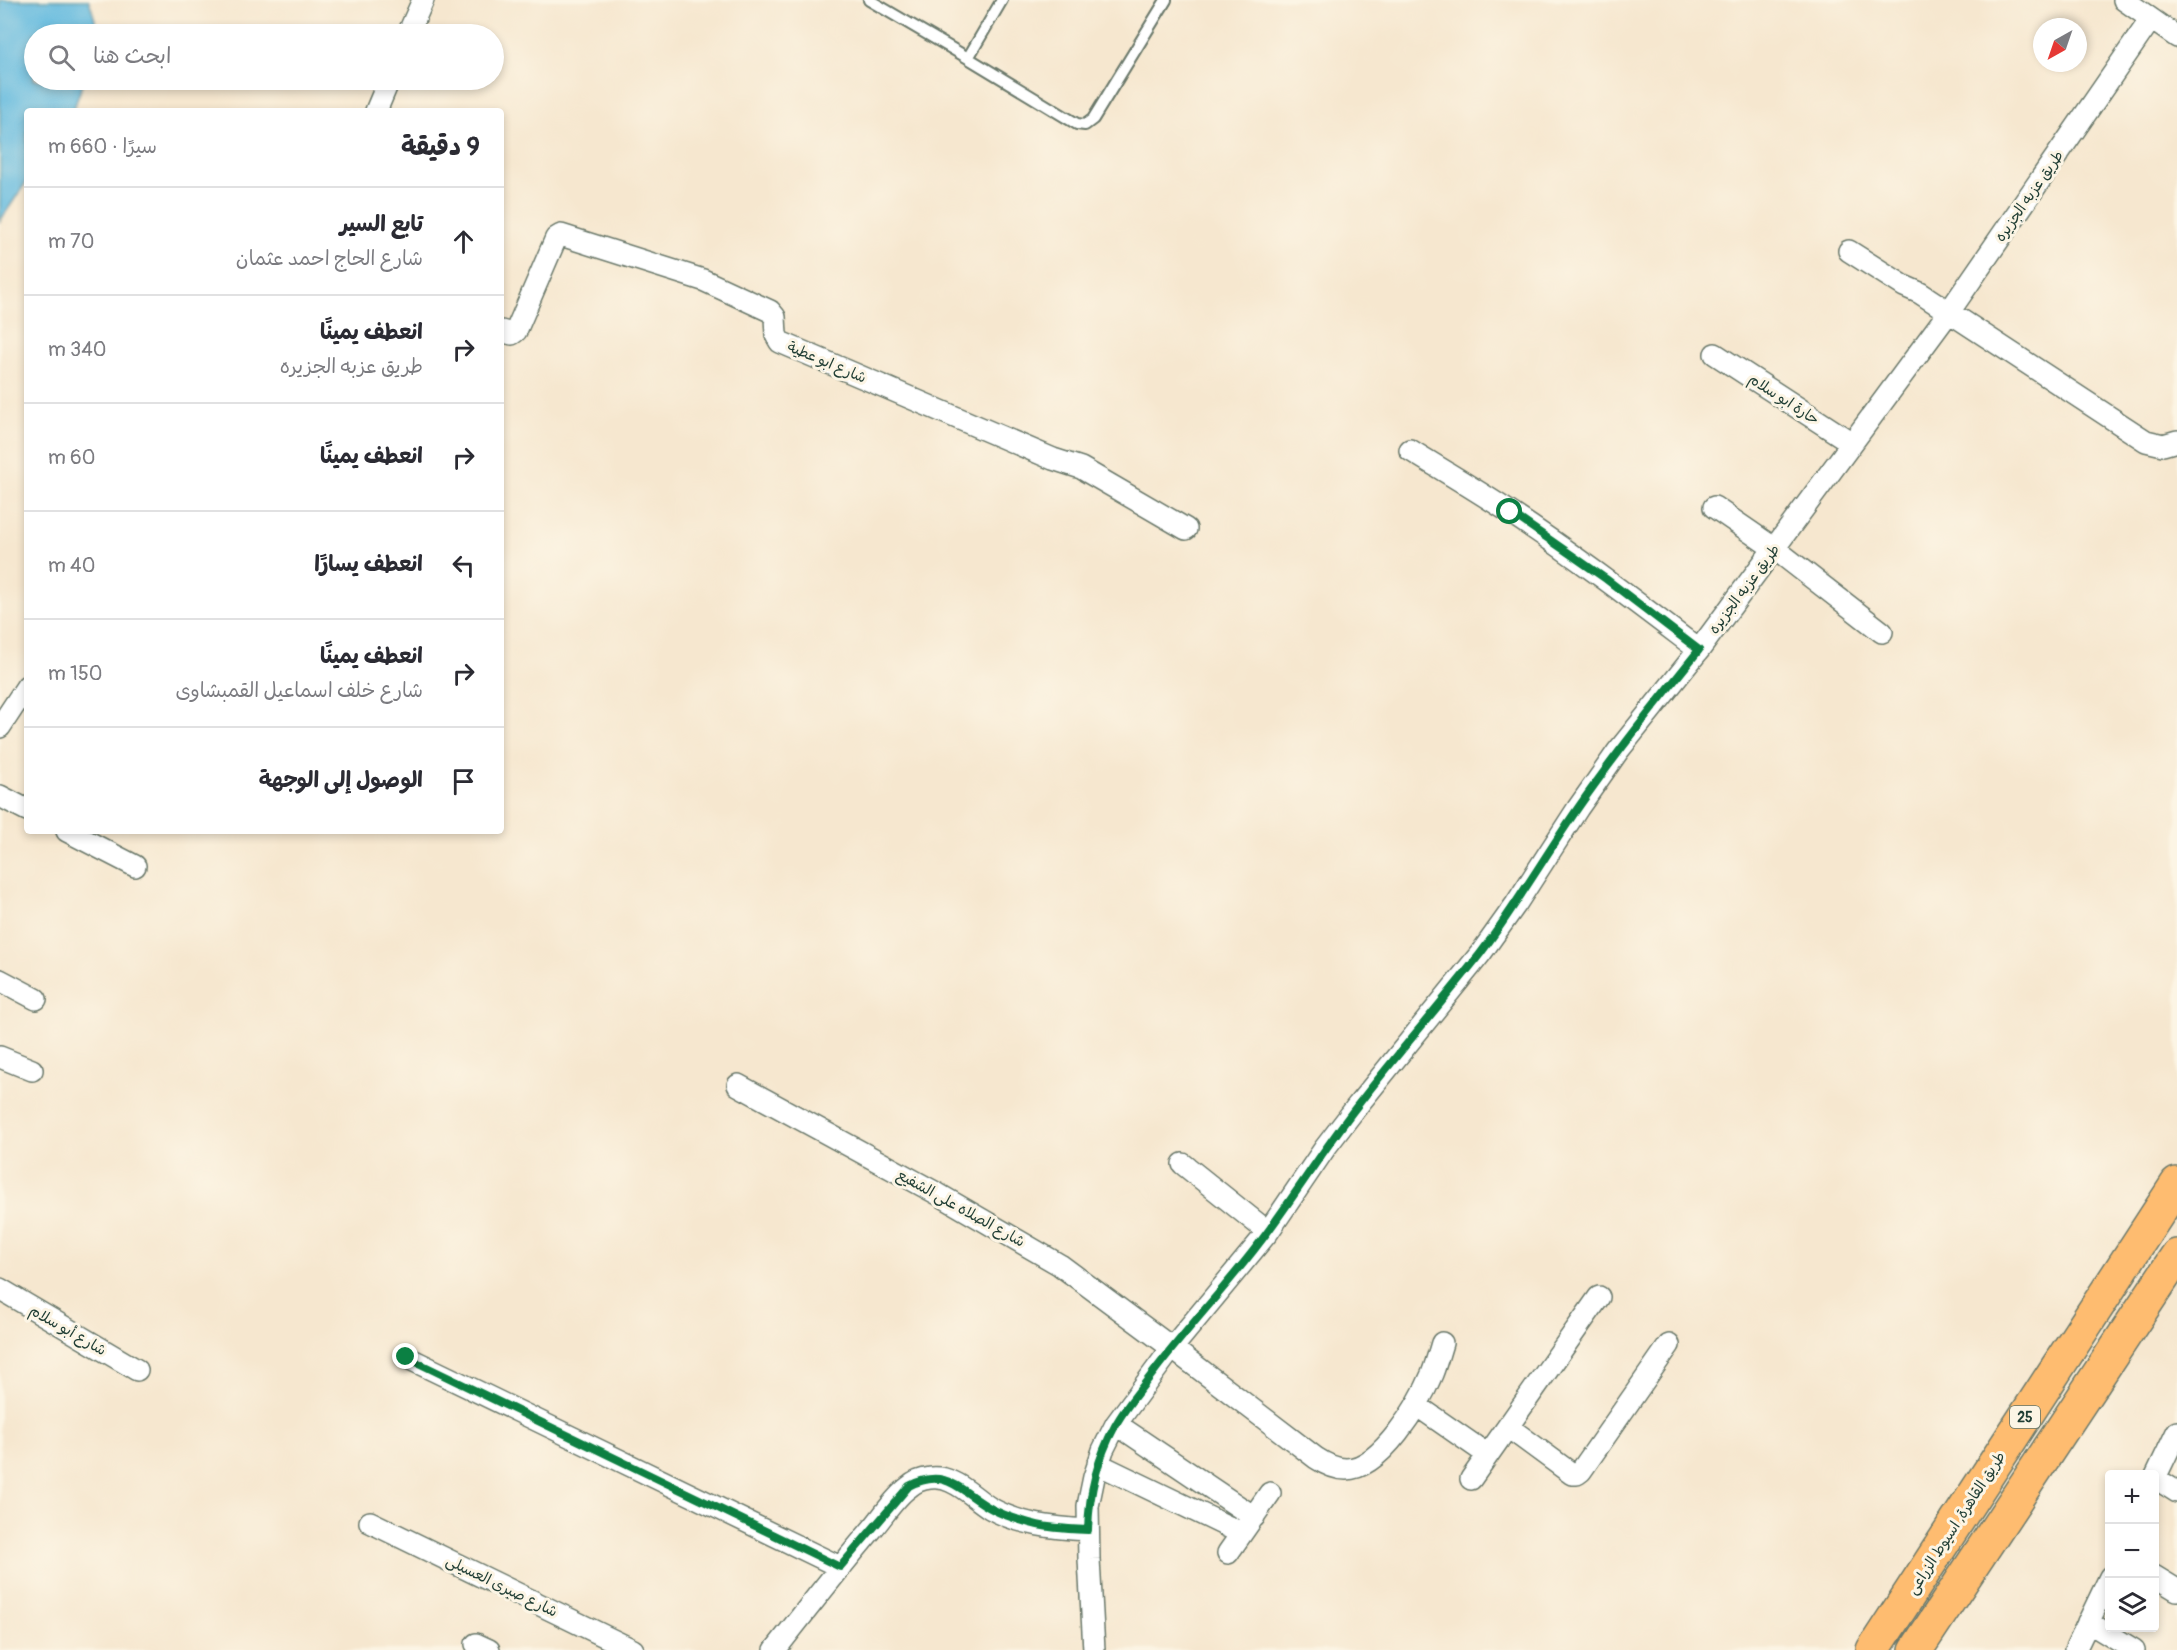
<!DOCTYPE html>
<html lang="ar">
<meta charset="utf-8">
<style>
:root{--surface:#fff;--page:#f7f7f7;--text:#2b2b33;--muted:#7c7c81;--line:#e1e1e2}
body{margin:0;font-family:Pangolin,"Playpen Sans Arabic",sans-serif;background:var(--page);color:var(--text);direction:rtl}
.controls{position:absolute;right:18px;bottom:18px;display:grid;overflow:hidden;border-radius:6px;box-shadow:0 3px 9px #0003}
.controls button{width:54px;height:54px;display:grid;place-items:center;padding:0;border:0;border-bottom:2px solid var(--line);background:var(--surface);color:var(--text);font:30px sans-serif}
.compass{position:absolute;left:2033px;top:18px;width:54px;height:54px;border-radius:50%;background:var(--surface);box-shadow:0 3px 9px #0003;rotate:220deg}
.stop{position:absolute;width:18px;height:18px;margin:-14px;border:4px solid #0b8043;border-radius:50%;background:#fff}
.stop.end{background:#0b8043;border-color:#fff;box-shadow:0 2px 6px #0008}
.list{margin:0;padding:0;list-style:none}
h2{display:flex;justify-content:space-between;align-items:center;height:78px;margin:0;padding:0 24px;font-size:26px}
h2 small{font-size:20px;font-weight:400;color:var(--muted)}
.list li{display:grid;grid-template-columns:39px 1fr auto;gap:18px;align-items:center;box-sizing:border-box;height:108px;padding:0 24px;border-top:2px solid var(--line)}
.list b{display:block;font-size:22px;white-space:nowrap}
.list p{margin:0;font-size:20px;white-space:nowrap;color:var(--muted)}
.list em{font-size:20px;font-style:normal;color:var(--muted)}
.icon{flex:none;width:33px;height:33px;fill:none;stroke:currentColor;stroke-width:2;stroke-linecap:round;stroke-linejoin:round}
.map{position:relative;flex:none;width:2177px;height:1650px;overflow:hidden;direction:ltr}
.search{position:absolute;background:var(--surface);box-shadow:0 3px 9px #0003;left:24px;top:24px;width:480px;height:66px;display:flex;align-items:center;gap:15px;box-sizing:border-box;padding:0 21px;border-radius:33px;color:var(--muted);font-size:22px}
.panel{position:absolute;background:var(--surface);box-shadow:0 3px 9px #0003;left:24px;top:108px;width:480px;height:726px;border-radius:6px;direction:rtl}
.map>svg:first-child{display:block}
.water{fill:#62badf;stroke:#407c8a;stroke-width:1.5}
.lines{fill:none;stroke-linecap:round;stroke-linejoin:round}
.lane-casing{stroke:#6a786a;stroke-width:14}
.street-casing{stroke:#6a786a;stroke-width:24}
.highway-casing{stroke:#6a786a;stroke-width:36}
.lane{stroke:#fff;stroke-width:10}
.street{stroke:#fff;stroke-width:21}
.highway{stroke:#febc70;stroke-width:33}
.route{stroke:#0b8043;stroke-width:8}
.labels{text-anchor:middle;stroke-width:6;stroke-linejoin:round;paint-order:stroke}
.shield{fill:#fcf5e5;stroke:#617469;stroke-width:1.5}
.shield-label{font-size:14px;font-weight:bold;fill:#1f3d34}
.street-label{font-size:15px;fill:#1f3d34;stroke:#fcf5e5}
</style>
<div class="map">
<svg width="2177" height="1650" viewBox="0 0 2177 1650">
<rect width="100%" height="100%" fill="#fcf5e5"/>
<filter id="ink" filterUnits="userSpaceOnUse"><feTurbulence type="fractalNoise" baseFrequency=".0167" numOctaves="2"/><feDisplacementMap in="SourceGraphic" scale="12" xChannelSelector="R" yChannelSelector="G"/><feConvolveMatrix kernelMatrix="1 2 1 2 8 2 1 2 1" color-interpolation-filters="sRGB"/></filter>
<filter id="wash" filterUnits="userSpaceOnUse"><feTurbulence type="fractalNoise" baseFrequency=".008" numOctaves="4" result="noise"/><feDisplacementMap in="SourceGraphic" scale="24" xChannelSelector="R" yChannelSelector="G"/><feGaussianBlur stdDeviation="1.35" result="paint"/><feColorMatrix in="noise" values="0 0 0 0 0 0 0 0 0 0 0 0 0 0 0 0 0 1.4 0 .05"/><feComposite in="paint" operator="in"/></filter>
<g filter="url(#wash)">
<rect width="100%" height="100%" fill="#f6e7cf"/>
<path class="water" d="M0 0H89L95 20 96 34H34V80H84L73 111H27V181L0 221Z"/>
</g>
<g filter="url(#ink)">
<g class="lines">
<defs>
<path id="lane" d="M869 0 968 58 1002 0
M968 58 1077 124 1085 125 1093 119 1166 0"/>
<path id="street" d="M2124 0 2177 37
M408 34 423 0
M376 111 389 80
M1849 251 1904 286 1920 293 2146 441 2163 445 2177 441
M501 331 512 334 516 331 556 238 561 235 703 280 770 311 775 317 776 335 780 342 1053 459 1081 468 1186 529
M1715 354 1852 443
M1410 450C1444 471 1478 491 1511 513 1576 556 1637 603 1699 650
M1714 507 1775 549 1882 632
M0 727 27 686
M0 796 27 810
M67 831 135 866
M0 980 36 999
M0 1057 32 1070
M738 1085 938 1194 1060 1265 1172 1348 1316 1458C1325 1464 1335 1469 1346 1469 1381 1469 1420 1403 1432 1374 1436 1364 1439 1353 1442 1343
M1183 1164 1268 1232
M0 1289 137 1370
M406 1357 840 1567
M1416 1405 1488 1455
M1116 1424 1254 1517
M1508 1427 1572 1474H1577L1581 1471 1669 1345
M1098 1464 1241 1533
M2155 1478 2177 1492
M1471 1479 1599 1297
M2154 1480 2177 1432
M370 1522 633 1650
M1228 1553 1270 1493
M2154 1576 2177 1590
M2088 1622 2134 1650
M476 1644 489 1650
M775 1650C807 1609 839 1568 873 1528 884 1515 895 1497 909 1487 920 1477 939 1475 952 1482 966 1488 977 1500 990 1508 1020 1525 1054 1528 1088 1530
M1094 1650 1089 1559 1088 1506 1094 1477 1103 1450 1116 1424 1172 1348 1268 1232 1325 1148 1358 1105 1481 953 1516 904 1578 808 1618 751 1699 650 1949 312 2151 19
M2075 1650 2110 1577"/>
<path id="highway" d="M1873 1650 2177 1184
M1916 1650 2177 1256"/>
</defs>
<use href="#lane" class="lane-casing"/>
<use href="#street" class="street-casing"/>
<use href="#highway" class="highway-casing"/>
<use href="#lane" class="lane"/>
<use href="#street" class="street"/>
<use href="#highway" class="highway"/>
</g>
</g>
<g class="lines" filter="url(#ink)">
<path class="route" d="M406 1357 840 1567 909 1486C948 1466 960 1492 992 1509 1001 1514 1013 1518 1023 1521 1044 1528 1066 1529 1088 1530 1089 1492 1097 1459 1115 1426 1125 1407 1140 1390 1153 1373 1190 1324 1233 1280 1269 1230 1299 1189 1326 1146 1357 1106 1397 1054 1440 1005 1480 954 1516 906 1546 854 1580 805 1617 752 1658 701 1699 650L1606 579 1510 512"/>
</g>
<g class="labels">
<rect class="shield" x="2010" y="1406" width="30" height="22" rx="4.5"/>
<g class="shield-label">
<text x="2025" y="1422">25</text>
</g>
<g class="street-label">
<text transform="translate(2029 196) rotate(-55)" y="5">طريق عزبه الجزيره</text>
<text transform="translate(827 362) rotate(23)" y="5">شارع ابو عطية</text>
<text transform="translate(1784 399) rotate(33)" y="5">حارة ابو سلام</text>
<text transform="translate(1744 589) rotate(-53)" y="5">طريق عزبه الجزيره</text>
<text transform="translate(961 1208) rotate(29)" y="5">شارع الصلاه على الشفيع</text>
<text transform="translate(68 1330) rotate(30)" y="5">شارع أبو سلام</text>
<text transform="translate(1956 1523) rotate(-57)" y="5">طريق القاهرة, اسيوط الزراعى</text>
<text transform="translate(502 1586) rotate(26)" y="5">شارع صبرى العسيلى</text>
</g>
</g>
</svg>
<div class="controls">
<button>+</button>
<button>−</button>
<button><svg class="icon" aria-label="layers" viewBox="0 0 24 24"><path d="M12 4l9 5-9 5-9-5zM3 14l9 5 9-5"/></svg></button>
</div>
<svg class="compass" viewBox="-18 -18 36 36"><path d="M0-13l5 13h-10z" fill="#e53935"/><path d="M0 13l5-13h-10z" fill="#7c7c81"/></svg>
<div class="stop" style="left:1510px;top:512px"></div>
<div class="stop end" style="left:406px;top:1357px"></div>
<div class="search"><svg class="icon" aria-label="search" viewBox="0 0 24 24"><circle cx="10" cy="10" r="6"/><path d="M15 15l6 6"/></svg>ابحث هنا</div>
<section class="panel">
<h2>9 دقيقة<small>سيرًا · 660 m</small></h2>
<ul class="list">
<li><svg class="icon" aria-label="ahead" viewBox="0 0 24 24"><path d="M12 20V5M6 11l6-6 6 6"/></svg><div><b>تابع السير</b><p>شارع الحاج احمد عثمان</p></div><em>70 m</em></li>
<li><svg class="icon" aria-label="right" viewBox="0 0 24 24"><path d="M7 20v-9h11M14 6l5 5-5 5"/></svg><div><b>انعطف يمينًا</b><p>طريق عزبه الجزيره</p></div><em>340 m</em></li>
<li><svg class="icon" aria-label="right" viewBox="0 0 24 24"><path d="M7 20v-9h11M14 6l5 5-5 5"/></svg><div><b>انعطف يمينًا</b></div><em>60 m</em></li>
<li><svg class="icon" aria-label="left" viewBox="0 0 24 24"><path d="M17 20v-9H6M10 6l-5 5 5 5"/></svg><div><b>انعطف يسارًا</b></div><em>40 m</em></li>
<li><svg class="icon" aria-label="right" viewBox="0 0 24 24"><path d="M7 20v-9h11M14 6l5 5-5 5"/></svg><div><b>انعطف يمينًا</b><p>شارع خلف اسماعيل القمبشاوى</p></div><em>150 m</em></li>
<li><svg class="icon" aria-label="arrive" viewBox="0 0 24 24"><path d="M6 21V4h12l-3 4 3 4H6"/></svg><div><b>الوصول إلى الوجهة</b></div></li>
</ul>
</section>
</div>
